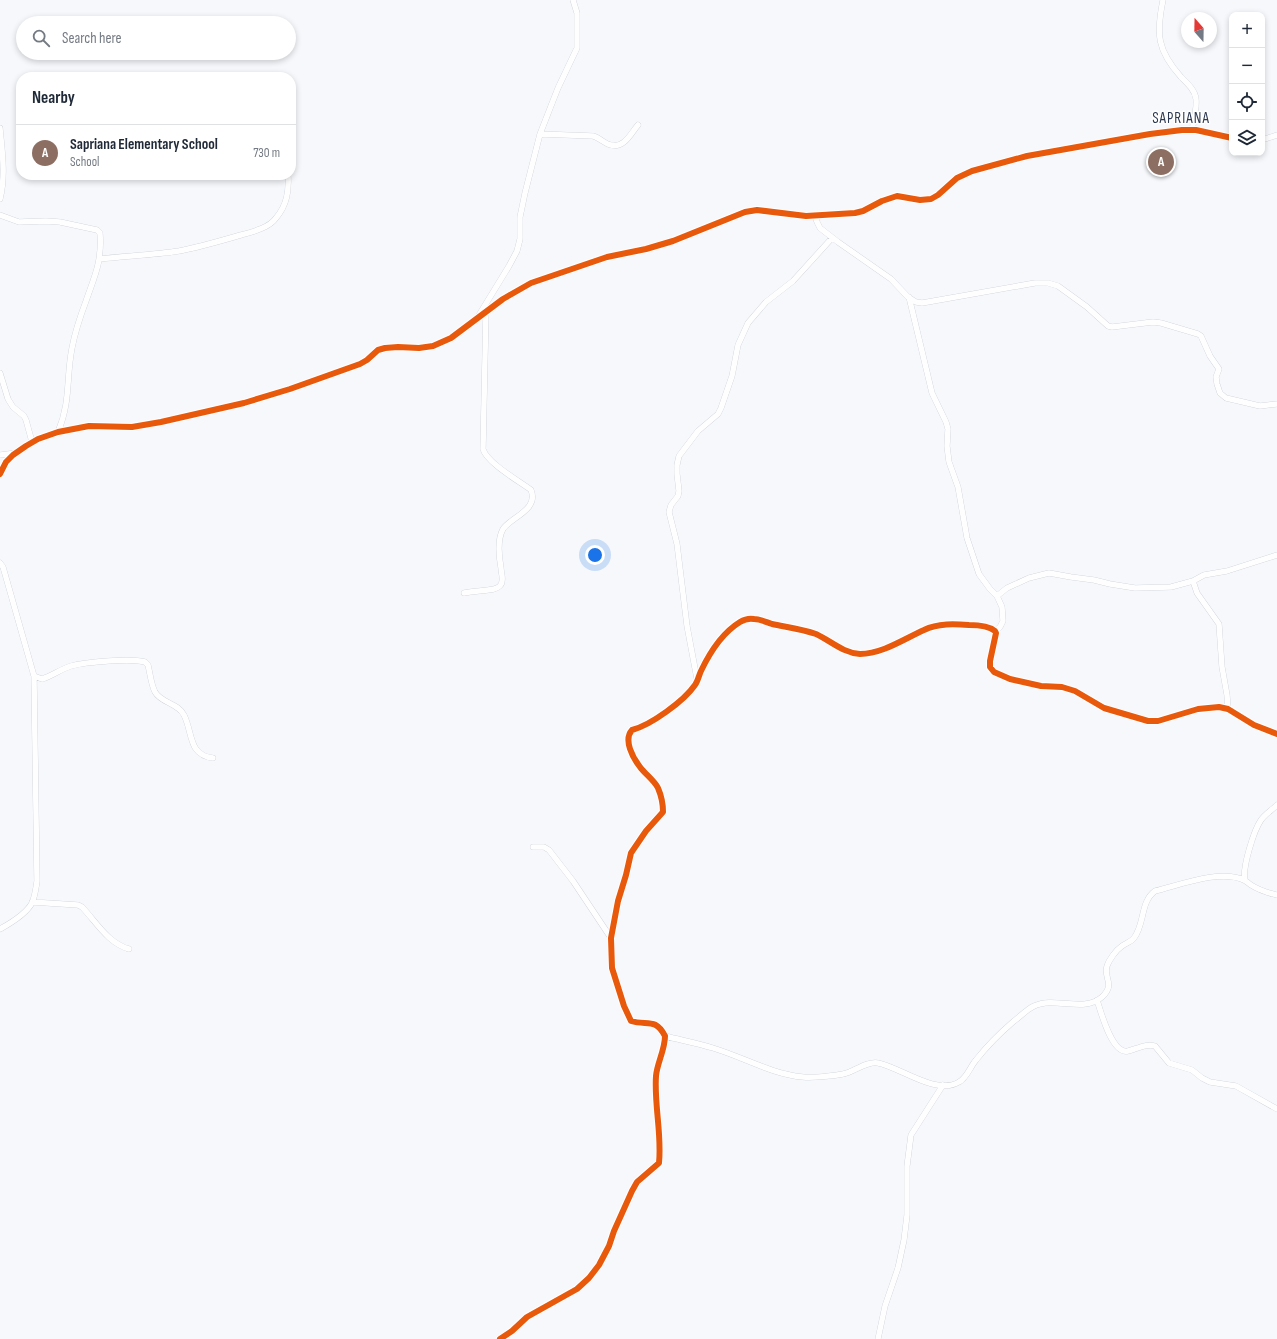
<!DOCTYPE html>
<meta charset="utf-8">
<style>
:root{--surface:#fff;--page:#f6f6f7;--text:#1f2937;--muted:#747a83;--line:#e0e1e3;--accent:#61666e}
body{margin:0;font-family:"Sofia Sans Condensed",sans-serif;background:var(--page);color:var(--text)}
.controls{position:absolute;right:12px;top:12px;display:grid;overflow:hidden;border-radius:8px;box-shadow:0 2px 6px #0003}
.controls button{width:36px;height:36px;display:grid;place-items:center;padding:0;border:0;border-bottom:1px solid var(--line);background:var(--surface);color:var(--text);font:20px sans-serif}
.compass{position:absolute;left:1181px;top:12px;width:36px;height:36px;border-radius:50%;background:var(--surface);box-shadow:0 2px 6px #0003;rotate:340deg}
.you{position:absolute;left:595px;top:555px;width:14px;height:14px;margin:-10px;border:3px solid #fff;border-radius:50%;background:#1a73e8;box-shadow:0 0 0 6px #1a73e833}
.badge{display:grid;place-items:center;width:26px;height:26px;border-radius:50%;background:var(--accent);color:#fff;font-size:13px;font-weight:700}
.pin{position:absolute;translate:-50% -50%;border:2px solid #fff;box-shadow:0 1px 4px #0006}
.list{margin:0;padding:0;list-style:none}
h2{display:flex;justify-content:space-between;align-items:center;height:52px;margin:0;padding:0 16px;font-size:17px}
h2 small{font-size:13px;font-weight:400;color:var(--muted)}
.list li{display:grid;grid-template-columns:26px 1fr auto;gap:12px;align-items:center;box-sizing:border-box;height:56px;padding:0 16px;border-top:1px solid var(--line)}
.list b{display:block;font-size:15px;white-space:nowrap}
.list p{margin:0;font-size:13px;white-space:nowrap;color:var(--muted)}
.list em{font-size:13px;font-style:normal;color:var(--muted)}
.icon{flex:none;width:22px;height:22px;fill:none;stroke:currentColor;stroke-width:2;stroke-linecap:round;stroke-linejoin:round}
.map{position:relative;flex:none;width:1277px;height:1339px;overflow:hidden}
.search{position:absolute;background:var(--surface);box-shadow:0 2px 6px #0003;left:16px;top:16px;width:280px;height:44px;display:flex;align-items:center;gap:10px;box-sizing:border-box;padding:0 14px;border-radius:22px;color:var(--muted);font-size:15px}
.panel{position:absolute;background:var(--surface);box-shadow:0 2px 6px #0003;left:16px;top:72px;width:280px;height:108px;border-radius:16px}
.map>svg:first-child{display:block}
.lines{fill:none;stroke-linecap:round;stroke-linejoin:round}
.street-casing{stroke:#c4c8cf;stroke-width:6}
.street{stroke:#fefeff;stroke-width:5.5}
.cycleway-casing{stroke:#fff;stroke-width:8}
.cycleway{stroke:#e8590c;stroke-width:6}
.labels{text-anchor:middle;stroke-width:3;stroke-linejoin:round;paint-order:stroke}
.quarter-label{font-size:15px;letter-spacing:1px;fill:#2d3951;stroke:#fff}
</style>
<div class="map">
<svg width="1277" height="1339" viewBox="0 0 1277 1339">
<rect width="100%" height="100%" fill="#f6f8fc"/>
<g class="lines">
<defs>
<path id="street" d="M1163 0C1156 34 1157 50 1181 77 1187 83 1195 90 1196 99 1197 109 1194 120 1192 130
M0 128C2 151 6 175 0 199
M540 134 593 136C600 138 605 144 611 145 624 149 631 133 638 125
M1262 140 1277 135
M0 215 19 222 46 221 60 222 97 230 100 233C102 262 95 275 86 301 80 317 75 332 72 348 66 378 71 401 58 432
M815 216 817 222 820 228 838 242 891 279 908 297 916 302 922 303 1035 283H1048L1058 286 1087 307 1108 326 1112 327 1153 322 1161 323 1198 334 1201 336 1210 356 1219 369 1216 377 1217 384 1220 393 1226 398 1260 406 1277 404
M100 259C126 256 153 255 179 251 200 247 220 241 241 235 252 232 269 228 276 218 287 205 289 191 288 175
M909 297 932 393 946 422 948 429 947 446 949 462 958 487 967 538 979 574 990 589 997 596 1002 607 1003 621 1000 627 995 631
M479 315 509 266 517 251 520 239V217L525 193 540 134 558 88 577 48V13L573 0
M0 373 8 399 13 407 24 416 26 420 32 442
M0 455 16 453
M0 474 6 462 13 455 26 446 38 439 58 432 89 426 132 427 161 422 244 403 290 389 360 364 367 360 378 350 385 348 398 347 419 348 433 346 451 338 503 299 531 283 607 257 646 249 673 241 745 212 757 210 806 216 855 213 863 211 882 201 897 196 920 200 931 199 938 195 957 178 972 171 1027 156 1150 134 1182 130H1196L1232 138
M0 563 3 567 11 595 34 676 37 881C36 888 35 896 32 903 26 914 11 923 0 929
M1193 581 1197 593 1219 624 1222 667 1227 695 1228 709
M464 593C473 591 485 591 494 589 498 588 502 585 502 581 503 577 501 572 501 568 499 557 497 540 503 529 511 517 539 510 531 490 519 481 487 463 483 449L486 311
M997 596 1007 588 1029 578 1049 573 1071 577 1094 580 1110 584 1135 588 1171 587 1193 581 1204 575 1227 571 1277 555
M34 676 42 679C52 676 61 669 71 666 85 662 131 658 145 662L148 665C150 673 151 684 155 692 161 703 178 703 184 715 193 733 188 755 213 758
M697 679 687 626 677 544 669 512 671 505 678 496 679 491 677 474V465L679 456 698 431 718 414 721 408 732 376 738 345 748 323 766 302 793 281 832 238
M533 847H544L549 850 573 881 611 938
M1245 880C1242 868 1254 830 1261 820 1265 814 1272 810 1277 805
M32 902 78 905 82 907C97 923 108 943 129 949
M1097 1000C1101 1012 1112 1055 1128 1051 1137 1049 1146 1043 1155 1046L1169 1063 1192 1070 1202 1078 1210 1082 1236 1086 1277 1109
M665 1036C680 1040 697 1043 713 1048 743 1057 771 1074 803 1077 812 1078 833 1076 843 1074 854 1072 866 1061 878 1063 900 1067 936 1096 959 1082 967 1078 970 1067 976 1060 987 1046 1000 1033 1014 1021 1021 1016 1026 1010 1034 1006 1055 996 1084 1013 1102 997 1116 984 1103 978 1107 966 1109 960 1116 950 1122 946 1126 943 1131 942 1134 938 1145 924 1140 902 1155 891 1180 885 1219 869 1244 880 1246 881 1248 883 1251 885 1259 890 1268 893 1277 895
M500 1339 512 1331 527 1317 577 1289 589 1278 599 1265 609 1246 614 1231 632 1191 637 1182 659 1163C662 1134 654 1105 656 1076 657 1063 665 1050 665 1036 655 1017 647 1026 631 1021L624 1006 612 968 611 938 618 901 626 875 631 853 646 831 663 812C663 804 661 795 658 788 654 780 645 774 640 767 633 758 623 740 632 730 651 725 684 701 695 685 698 681 699 675 701 671 710 652 722 633 740 622 745 619 749 618 754 619 760 619 766 622 772 624 786 627 802 629 816 634 831 641 843 653 860 654 882 654 904 639 924 630 938 623 955 624 969 625 977 625 989 626 995 631L996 633 990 661V667L994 672 1010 679 1041 686 1062 687 1075 691 1104 708 1148 721H1158L1198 709 1219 707 1228 709 1254 725 1277 734
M878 1339 885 1306 898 1268 904 1240 907 1215V1166L911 1135 943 1085"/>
</defs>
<use href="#street" class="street-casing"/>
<use href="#street" class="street"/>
<defs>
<path id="cycleway" d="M0 474 6 462 13 455 26 446 38 439 58 432 89 426 132 427 161 422 244 403 290 389 360 364 367 360 378 350 385 348 398 347 419 348 433 346 451 338 503 299 531 283 607 257 646 249 673 241 745 212 757 210 806 216 855 213 863 211 882 201 897 196 920 200 931 199 938 195 957 178 972 171 1027 156 1150 134 1182 130H1196L1232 138
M500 1339 512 1331 527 1317 577 1289 589 1278 599 1265 609 1246 614 1231 632 1191 637 1182 659 1163C662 1134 654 1105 656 1076 657 1063 665 1050 665 1036 655 1017 647 1026 631 1021L624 1006 612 968 611 938 618 901 626 875 631 853 646 831 663 812C663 804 661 795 658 788 654 780 645 774 640 767 633 758 623 740 632 730 651 725 684 701 695 685 698 681 699 675 701 671 710 652 722 633 740 622 745 619 749 618 754 619 760 619 766 622 772 624 786 627 802 629 816 634 831 641 843 653 860 654 882 654 904 639 924 630 938 623 955 624 969 625 977 625 989 626 995 631L996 633 990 661V667L994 672 1010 679 1041 686 1062 687 1075 691 1104 708 1148 721H1158L1198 709 1219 707 1228 709 1254 725 1277 734"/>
</defs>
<use href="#cycleway" class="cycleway-casing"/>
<use href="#cycleway" class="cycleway"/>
</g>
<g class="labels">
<g class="quarter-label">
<text x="1181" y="123">SAPRIANA</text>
</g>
</g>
</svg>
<div class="controls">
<button>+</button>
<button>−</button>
<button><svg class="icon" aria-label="locate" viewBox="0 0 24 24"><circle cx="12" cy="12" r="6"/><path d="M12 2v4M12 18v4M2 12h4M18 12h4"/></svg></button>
<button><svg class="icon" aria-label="layers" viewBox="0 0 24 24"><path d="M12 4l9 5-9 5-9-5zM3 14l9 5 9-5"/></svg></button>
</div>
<svg class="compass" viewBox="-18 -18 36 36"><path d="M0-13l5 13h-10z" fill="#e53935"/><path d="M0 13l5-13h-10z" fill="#747a83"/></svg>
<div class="you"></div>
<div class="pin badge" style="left:1161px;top:162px;background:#8d6e63">A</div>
<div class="search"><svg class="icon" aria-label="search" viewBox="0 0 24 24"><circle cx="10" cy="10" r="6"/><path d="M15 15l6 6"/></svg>Search here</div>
<section class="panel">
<h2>Nearby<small></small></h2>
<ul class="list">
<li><span class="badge" style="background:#8d6e63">A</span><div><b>Sapriana Elementary School</b><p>School</p></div><em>730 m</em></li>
</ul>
</section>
</div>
